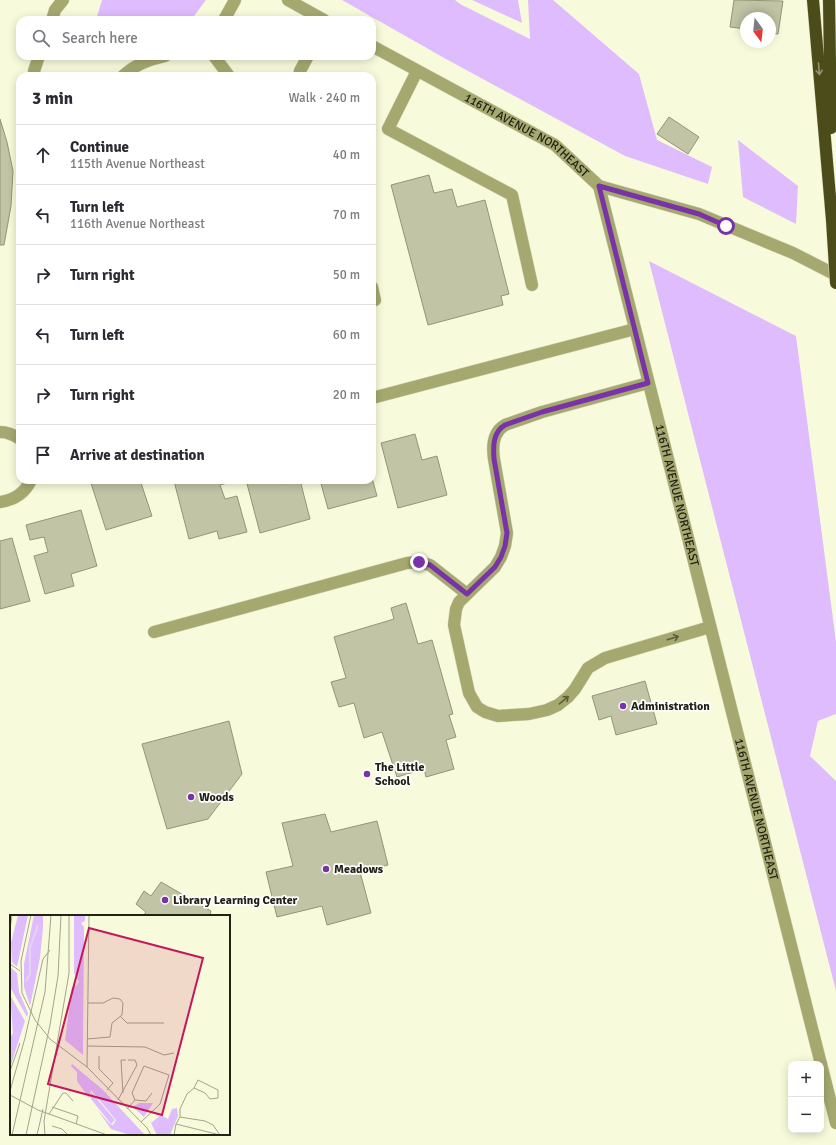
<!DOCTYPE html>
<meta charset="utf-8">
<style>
:root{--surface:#fff;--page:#f2f2f3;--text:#2b2b33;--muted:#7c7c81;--line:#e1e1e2}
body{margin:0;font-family:Signika,sans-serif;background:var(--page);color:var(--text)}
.controls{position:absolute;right:12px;bottom:12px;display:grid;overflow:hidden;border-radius:8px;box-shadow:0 2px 10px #0003}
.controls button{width:36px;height:36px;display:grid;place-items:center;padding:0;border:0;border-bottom:1px solid var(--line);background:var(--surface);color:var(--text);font:20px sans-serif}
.compass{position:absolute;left:740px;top:12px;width:36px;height:36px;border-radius:50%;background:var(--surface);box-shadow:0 2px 10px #0003;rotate:165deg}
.stop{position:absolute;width:12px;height:12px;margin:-9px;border:3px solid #7933a7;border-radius:50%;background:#fff}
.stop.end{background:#7933a7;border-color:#fff;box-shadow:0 1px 4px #0008}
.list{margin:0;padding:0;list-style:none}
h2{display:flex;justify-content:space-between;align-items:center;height:52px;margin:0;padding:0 16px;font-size:17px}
h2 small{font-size:13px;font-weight:400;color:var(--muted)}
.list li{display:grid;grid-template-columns:26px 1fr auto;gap:12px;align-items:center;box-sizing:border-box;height:60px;padding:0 16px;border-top:1px solid var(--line)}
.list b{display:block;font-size:15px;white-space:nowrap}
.list p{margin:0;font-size:13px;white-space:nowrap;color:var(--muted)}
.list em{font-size:13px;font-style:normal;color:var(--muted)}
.icon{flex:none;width:22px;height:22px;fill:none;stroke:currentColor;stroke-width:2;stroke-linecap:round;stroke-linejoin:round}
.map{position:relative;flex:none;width:836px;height:1145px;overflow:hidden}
.search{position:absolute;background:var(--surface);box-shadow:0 2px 10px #0003;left:16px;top:16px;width:360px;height:44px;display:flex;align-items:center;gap:10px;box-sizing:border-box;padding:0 14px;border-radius:12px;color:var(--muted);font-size:15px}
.panel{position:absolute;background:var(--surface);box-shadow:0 2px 10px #0003;left:16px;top:72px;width:360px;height:412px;border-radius:12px}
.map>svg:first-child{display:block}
.green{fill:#dfbcfe}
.building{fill:#c2c4a6;stroke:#939578}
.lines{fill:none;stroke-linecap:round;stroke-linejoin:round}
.minor-casing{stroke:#d6d8bb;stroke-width:13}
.highway-casing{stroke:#d6d8bb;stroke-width:13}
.minor{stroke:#a6a96f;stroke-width:12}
.highway{stroke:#4b4c1a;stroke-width:12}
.highway-bridge-casing{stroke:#d6d8bb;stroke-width:13;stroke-linecap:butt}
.highway-bridge{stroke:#4b4c1a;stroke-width:12}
.oneway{stroke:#939476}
.oneway2{stroke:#5d5e3e}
.route{stroke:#7933a7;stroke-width:5}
.poi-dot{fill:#7933a7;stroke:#fff;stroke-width:1.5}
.labels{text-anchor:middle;stroke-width:3.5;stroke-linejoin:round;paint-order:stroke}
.street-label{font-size:12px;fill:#212116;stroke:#fff}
.poi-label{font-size:12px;font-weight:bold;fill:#212116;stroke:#fff;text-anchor:start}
.inset-river{fill:none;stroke:#e4d4f4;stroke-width:2}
.inset-road{fill:none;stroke:#a2a48c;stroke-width:1}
.view{fill:#c2185b;fill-opacity:0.15;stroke:#c2185b;stroke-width:2}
.inset-edge{fill:none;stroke:#212116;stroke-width:2}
</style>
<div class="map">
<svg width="836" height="1145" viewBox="0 0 836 1145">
<rect width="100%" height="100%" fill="#f8fbdb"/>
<path class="green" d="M102 0H206L191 20H96Z
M342 0H455L460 4 530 39 528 0H553L639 74 657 140 712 167 708 184 625 156 446 59Z
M472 0H518L522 23Z
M738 140 798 186 796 224 743 197Z
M649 261 796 336 836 642V714L818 721 810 756 836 781V991Z"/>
<path class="building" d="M734 0 783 1 778 34 770 33V18H746V29L730 27Z
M669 117 699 137 688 154 657 134Z
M0 119 7 142 13 171 11 206 4 245H0Z
M429 175 434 193 452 189 457 207 485 200 509 294 501 296 503 305 428 325 391 185Z
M415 434 422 460 437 456 447 495 398 508 381 443Z
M372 478 377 496 328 509 320 480H372Z
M90 480H140L152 516 106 530Z
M179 480H233L234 481 220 485 225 499 237 496 247 532 219 539 217 531 189 539 174 481Z
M246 480H281L282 484 296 480H300L310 519 260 533Z
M81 510 97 566 71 574 74 586 45 594 34 556 48 552 44 537 30 540 26 525Z
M12 538 30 601 0 609V541Z
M406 603 418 644 432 640 453 714 449 715 456 737 446 740 454 769 426 777 424 769 397 777 382 732 364 738 354 703 339 707 331 682 346 678 334 637 394 619 391 608Z
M645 681 657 724 616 735 611 716 599 720 592 696Z
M229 721 242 774 208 819 167 829 142 744Z
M325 814 331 832 377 821 388 865 360 872 371 913 327 925 322 906 277 917 266 872 293 866 282 823Z
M161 882 211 911 210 916H143L146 912 136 904 144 891 151 896Z"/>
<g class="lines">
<defs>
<g id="minor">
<path d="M288 0 324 20"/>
<path d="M52 20 55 10 63 0"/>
<path d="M224 20 235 0"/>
<path id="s1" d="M372 46 555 145 599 186 821 1064"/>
<path d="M214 56 229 76"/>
<path d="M417 71 388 129 512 195 532 285"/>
<path d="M35 76 34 71 39 56"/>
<path d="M123 76C136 64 148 60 165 56"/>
<path d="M299 76 300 71 308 56"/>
<path d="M599 186 699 214 793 253 836 275"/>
<path d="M372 287 375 300 372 301"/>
<path d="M648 383 542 412 505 425C493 432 492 446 494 459L507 533 505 546 501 557 495 567 459 602 456 609 454 625 469 693 477 707 485 712 498 716 529 714 547 710 558 705 568 697 575 689 588 668 605 658 710 627"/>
<path d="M372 398 635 329"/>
<path d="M0 432C7 432 14 435 20 439"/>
<path d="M0 502C14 500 25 493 31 480"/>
<path d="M154 632 407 563 419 562 430 565 467 594"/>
<path d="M821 1064 836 1123"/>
</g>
<path id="highway" d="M813 0 832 220
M829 0 831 128"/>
</defs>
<use href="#minor" class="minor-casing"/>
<use href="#highway" class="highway-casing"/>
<use href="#minor" class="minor"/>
<use href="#highway" class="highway"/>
<defs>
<path id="highway-bridge" d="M832 220 836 283"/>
</defs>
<use href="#highway-bridge" class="highway-bridge-casing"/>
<use href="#highway-bridge" class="highway-bridge"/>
</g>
<defs><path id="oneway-shaft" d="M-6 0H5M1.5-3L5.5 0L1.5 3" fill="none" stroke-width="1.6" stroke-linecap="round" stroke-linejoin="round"/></defs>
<use class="oneway" href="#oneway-shaft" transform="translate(819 69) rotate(85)"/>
<g class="oneway2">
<use href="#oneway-shaft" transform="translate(673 638) rotate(-17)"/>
<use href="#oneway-shaft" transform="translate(564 700) rotate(-40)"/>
</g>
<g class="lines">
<path class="route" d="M419 562 430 565 467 594 495 567 501 557 505 546 507 533 494 459C493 446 493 432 505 425L542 412 648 383 599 186 699 214 726 226"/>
</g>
<g class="poi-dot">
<circle cx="623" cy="706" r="4"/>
<circle cx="367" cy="774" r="4"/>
<circle cx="191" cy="797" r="4"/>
<circle cx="326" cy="869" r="4"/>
<circle cx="165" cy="900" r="4"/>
</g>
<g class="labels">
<g class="street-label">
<text dy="4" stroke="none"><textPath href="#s1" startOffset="179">116TH AVENUE NORTHEAST</textPath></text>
<text dy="4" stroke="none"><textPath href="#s1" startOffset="587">116TH AVENUE NORTHEAST</textPath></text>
<text dy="4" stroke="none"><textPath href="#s1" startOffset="911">116TH AVENUE NORTHEAST</textPath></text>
</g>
<g class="poi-label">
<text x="631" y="710">Administration</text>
<text x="375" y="771">The Little<tspan x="375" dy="14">School</tspan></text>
<text x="199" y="801">Woods</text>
<text x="334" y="873">Meadows</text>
<text x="173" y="904">Library Learning Center</text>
</g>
</g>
<g transform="translate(10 915)">
<rect width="220" height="220" fill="#f8fbdb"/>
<path d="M8 0H18L7 52 2 47 1 28ZM24 0H33V13L30 43 20 91 14 72V49ZM64 0H75V6L71 8 74 12 73 140 55 125 62 72 66 71 69 67 64 58ZM0 52 7 58 9 77 18 98 17 102 0 72ZM0 80 15 106 0 153V123L3 118ZM62 149 93 175 135 220H120L101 214 87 194 100 209 103 210 106 205 81 175 79 183 67 166V157L61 151ZM81 177 105 205 101 209 81 184ZM129 188H143L134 202 123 192ZM167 193 168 201 160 220H147L141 208 151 200 158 204 162 194Z" fill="#dfbcfe"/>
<path class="inset-river" d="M16 66 20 59V33L28 10"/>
<path class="inset-road" d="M21 0 11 46 12 78 25 105 40 124 77 152M79 0 77 152 137 213 141 220M0 14 2 0M0 49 10 56M110 101 117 108H154M77 124 100 122 102 108 112 100 113 88 110 84 103 83 93 88H78M77 131 135 132 154 140 164 138M89 141V154L103 168 97 175M0 156 10 128M0 176 15 123 33 44 40 35M113 178 111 145H116M0 180 28 195 97 220M108 185 127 150 125 145H118M125 185 136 186 142 178M42 192 68 201 66 209M117 194 125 185 122 178 134 151 159 160 150 189 131 207M39 199 53 178H56L63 186M170 202V194L177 179 184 173 188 165 208 175V183L200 184 195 178 184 173M166 209 170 202 195 206 203 210 210 220M42 211 52 214 58 220M2 220 35 77 41 0M16 220 40 110 48 61 51 0M27 220 33 194M35 220 34 206 59 58V0M164 220 166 209 210 220"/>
<path class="view" d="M79 13 193 43 152 200 38 169Z"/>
<rect width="220" height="220" class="inset-edge"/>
</g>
</svg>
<div class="controls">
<button>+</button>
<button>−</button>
</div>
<svg class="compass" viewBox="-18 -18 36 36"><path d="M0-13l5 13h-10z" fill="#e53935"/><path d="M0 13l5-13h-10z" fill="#7c7c81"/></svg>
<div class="stop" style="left:726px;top:226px"></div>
<div class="stop end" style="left:419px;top:562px"></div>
<div class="search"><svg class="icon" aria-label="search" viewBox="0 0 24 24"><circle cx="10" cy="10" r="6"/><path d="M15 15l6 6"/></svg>Search here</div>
<section class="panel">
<h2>3 min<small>Walk · 240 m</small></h2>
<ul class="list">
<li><svg class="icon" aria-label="ahead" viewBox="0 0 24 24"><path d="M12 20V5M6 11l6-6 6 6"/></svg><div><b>Continue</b><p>115th Avenue Northeast</p></div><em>40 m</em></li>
<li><svg class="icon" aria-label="left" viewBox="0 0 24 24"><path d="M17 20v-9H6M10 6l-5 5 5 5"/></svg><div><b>Turn left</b><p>116th Avenue Northeast</p></div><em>70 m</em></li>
<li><svg class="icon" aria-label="right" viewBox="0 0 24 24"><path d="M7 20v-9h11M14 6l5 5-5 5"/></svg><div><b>Turn right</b></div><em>50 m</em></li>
<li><svg class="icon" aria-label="left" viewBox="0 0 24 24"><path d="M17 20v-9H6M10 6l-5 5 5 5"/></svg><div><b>Turn left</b></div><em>60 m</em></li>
<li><svg class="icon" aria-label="right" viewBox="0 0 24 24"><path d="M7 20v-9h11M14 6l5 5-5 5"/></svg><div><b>Turn right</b></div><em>20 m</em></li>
<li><svg class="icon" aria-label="arrive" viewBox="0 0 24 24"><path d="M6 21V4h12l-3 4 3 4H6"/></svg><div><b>Arrive at destination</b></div></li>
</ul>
</section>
</div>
